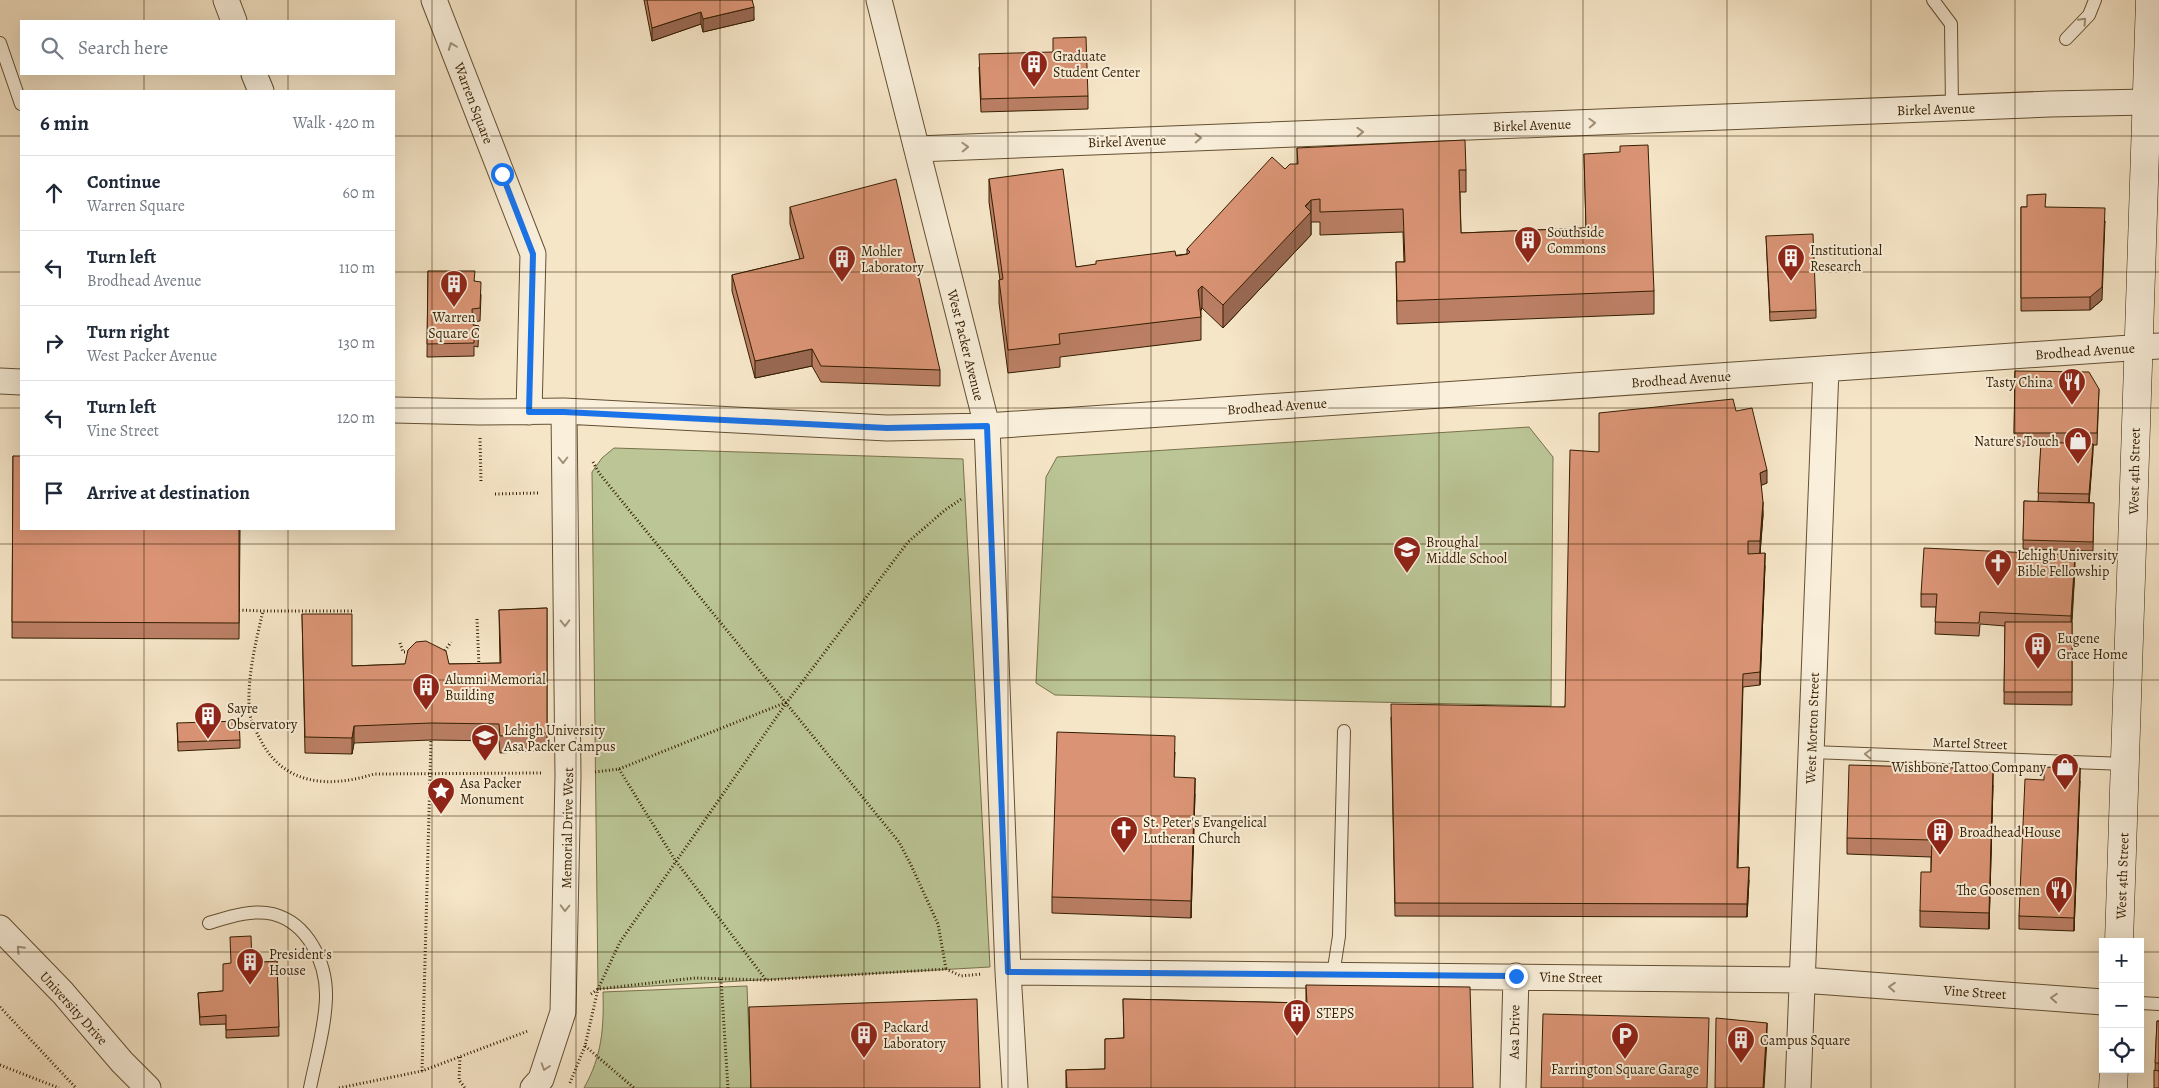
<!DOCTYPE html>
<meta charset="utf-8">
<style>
:root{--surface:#fff;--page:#f2f2f3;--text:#1f2937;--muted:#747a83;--line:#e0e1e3}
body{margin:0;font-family:Alegreya,serif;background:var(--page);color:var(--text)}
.controls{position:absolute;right:15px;bottom:15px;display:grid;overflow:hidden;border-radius:0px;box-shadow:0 5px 20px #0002}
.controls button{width:45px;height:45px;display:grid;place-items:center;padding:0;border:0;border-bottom:1px solid var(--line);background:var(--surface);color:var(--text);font:25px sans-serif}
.stop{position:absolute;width:15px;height:15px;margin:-11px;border:4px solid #1a73e8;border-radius:50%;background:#fff}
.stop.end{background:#1a73e8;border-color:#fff;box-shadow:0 1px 5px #0008}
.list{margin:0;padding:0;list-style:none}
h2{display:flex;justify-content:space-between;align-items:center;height:65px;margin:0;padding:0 20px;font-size:21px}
h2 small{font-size:16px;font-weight:400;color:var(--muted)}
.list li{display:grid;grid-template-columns:32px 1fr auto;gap:15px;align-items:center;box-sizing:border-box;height:75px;padding:0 20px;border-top:1px solid var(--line)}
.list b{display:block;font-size:19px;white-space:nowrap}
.list p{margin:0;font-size:16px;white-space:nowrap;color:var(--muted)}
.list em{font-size:16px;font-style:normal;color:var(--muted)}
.icon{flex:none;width:28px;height:28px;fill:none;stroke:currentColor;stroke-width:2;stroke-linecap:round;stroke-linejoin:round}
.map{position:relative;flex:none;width:2159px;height:1088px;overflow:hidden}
.search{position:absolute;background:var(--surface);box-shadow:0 5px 20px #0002;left:20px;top:20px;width:375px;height:55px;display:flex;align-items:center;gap:12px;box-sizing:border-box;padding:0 18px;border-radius:0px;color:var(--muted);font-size:19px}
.panel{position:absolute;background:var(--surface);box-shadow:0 5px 20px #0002;left:20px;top:90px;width:375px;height:440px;border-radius:0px}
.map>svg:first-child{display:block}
.grass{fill:#bbc596;stroke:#78724b}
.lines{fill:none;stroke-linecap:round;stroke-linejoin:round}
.lane-casing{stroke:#645032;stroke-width:14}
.street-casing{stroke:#645032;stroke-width:27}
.secondary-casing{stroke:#341e00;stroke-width:29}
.path{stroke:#341e00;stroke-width:3;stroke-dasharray:1 2.5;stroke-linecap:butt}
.lane{stroke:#f9efdb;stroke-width:12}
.street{stroke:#f9efdb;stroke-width:25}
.secondary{stroke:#f9efdb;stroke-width:28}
.wall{fill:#bb7f65;stroke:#341e00}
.shaded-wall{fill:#996852;stroke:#341e00}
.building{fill:#da9475;stroke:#341e00}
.oneway{stroke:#a09178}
.route{stroke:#1a73e8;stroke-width:6}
.grid{fill:none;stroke:#341e00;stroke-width:1;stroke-opacity:0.55}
.labels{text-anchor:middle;stroke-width:4;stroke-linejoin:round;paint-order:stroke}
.poi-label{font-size:14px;fill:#341e00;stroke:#f9efdb;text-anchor:start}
.street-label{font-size:14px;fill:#341e00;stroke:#f9efdb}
</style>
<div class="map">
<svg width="2159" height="1088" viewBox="0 0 2159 1088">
<rect width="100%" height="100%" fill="#f6e6c8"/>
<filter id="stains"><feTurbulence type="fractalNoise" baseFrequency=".004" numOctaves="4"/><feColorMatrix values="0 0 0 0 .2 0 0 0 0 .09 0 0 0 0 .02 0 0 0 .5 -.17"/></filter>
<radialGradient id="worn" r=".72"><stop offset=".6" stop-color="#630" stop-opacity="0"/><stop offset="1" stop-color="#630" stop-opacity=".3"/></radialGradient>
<path class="grass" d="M1529 427 1553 457 1551 706 1055 695 1036 683 1046 477 1057 457Z
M614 448 963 459 990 967 598 989 592 472 602 458Z
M747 986 751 1088H584C602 1056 604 1028 603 992Z"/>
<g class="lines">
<defs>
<path id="lane" d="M1933 0 1951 24 1952 109
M2066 39 2089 15 2095 0
M0 43 21 104
M1812 752 2126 764
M209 923C229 917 252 909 273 914 308 923 327 963 326 998 325 1028 316 1058 310 1088
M1333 975 1339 936 1344 731
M2140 1003 2159 1004"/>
<path id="street" d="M226 0 234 21
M434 0 533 254 529 412
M879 0 987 426 1008 972 1015 1088
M254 74 261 91
M917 149 2050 104 2147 102
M0 381 21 382
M394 410 480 412 564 411 887 428 987 426 2159 346
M0 928 63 993 122 1062 148 1088
M1008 972 1802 980 2103 1002
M533 1088 541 1079 563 1012 568 776 564 411
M1513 1088 1516 976
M1798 1088 1826 369"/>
<path id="secondary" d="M2119 942 2150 0
M2113 1088 2114 1069"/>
</defs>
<use href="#lane" class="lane-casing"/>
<use href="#street" class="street-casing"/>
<use href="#secondary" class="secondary-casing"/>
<path class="path" d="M480 438 481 482
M593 462 599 473 899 842 911 865 938 924 946 969
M495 494 538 493
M239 610 263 611
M352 611H263C256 641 248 673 249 705 249 719 255 729 261 741 285 786 330 788 374 774L542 773
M477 619 479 666
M400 643 403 652H411
M442 652H444L451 642
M619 769 675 860 766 980 946 969 961 976 982 974
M595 772 619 769 787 702
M721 979 728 1088
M591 994 598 989 695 978 765 980
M0 1007 76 1088
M585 1046 634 1088
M460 1057 459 1080 465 1088
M0 1065 59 1088
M422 1071 431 740
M570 1083 585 1046 598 989 620 942 787 702 908 542 945 510 963 498
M339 1088 422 1071 528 1031"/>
<use href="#lane" class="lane"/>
<use href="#street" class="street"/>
<use href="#secondary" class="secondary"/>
</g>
<path class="wall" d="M644 0H752L754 20 703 32 701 24 652 41Z
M979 67 1088 96V109L981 112Z
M1297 148 1466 170V192H1460L1461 233 1586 228 1584 154 1654 291V314L1397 324 1396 262H1404L1403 232 1320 235V222H1311V235L1223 328 1202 308 1201 311V340L1060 357V367L1008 373 999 303V280H1000L989 202V179L1076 267 1187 254V249L1285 169 1297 164Z
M790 207 940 370V386L821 382 812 366 755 378 732 291V275L800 259 790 224Z
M2021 207H2046L2102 300 2090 310 2021 311Z
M1766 236 1816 310V318L1770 321Z
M428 271 475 281 481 295 480 321 472 322 473 325 479 326 478 347 474 346V356L427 357Z
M2015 371 2099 389 2097 445H2093L2089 503 2058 502 2094 503 2093 551 2023 549 2024 501 2038 502 2041 446H2014Z
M1736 411 1767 483 1761 485 1763 515 1760 553 1765 566 1760 685 1743 687 1738 868 1749 880 1747 917 1395 916 1391 717 1565 707 1599 452Z
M13 456 240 529 239 639 12 638Z
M2075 568 2072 622V705L2004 704 2005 626 1980 624 1979 636 1935 634 1936 607H1921V594Z
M547 608V750L500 753 499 741 431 740 354 743 352 754 305 753 302 614 352 666 405 664H449L500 663 499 610Z
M177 723 240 740V748L178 751Z
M1175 752 1174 777 1195 794 1191 918 1052 913V897Z
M2080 781 2074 931 2019 929V916Z
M1993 785 1989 929 1920 927V911L1931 872V857L1847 854V838Z
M277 961 279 1036 226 1038V1024L200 1025 198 993 223 991 252 963Z
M1306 985 1473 1088H1066V1070L1105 1069V1039L1124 1038 1123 999 1306 1003Z
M749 1007 980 1088H751Z
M2157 1021H2159V1088L2155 1071Z"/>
<path class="shaded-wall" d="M754 7V20L703 32V19Z
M701 12V24L652 41V28Z
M1311 200V235L1223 328V305Z
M2105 221 2102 300 2090 310V297Z
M1202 286V308L1198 313V290Z
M812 349V366L755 378V361Z
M2093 444V453L2089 503V494Z
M1767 470V483L1760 486V473Z
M1763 502V515L1760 554V541Z
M1765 553V566L1760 685V672Z
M2075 555V568L2071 629V616Z
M354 726V743L352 754V738Z
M2080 768V781L2074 931V918Z
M1993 769V785L1989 929V913Z
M1195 778V794L1191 918V901Z
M1749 867V880L1747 917V904Z
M1767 1023V1040L1764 1088H1763Z"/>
<path class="building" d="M647 0H752L754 7 703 19 701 12 652 28Z
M1086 37 1088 96 981 99 979 54 1053 52V38Z
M1465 140 1466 170H1459L1461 233 1586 228 1584 154 1620 152V146L1648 145 1654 291 1397 301 1396 262H1405L1403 209 1320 212V199L1311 200 1305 206 1311 212 1223 305 1202 286 1198 290 1201 317 1059 334 1060 344 1008 350 999 280 1003 279 989 179 1063 169 1076 267 1096 264V261L1175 251 1176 256 1188 254 1190 252 1187 249 1272 157 1285 169 1290 164H1298L1297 148Z
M896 179 940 370 821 366 812 349 755 361 732 275 804 258 790 207Z
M2046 194 2045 207 2105 208 2102 287 2090 297 2021 298V207H2027V195Z
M1813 234 1816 310 1770 312 1766 236Z
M428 271H475L474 281 481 282 480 308 472 309 473 325 479 326 478 334H474V343L427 344Z
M2015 371 2089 372 2099 389 2097 433H2014Z
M1733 399 1736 411 1752 408 1767 470 1760 473 1763 502 1760 541H1748V554L1765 553 1760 672 1743 674 1737 868 1749 867 1747 904 1395 903 1391 704 1565 707 1570 450 1599 452V413Z
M2041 442 2093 444 2089 494 2038 493Z
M13 456H21V529H239V623L12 622Z
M2024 501 2094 503 2093 542 2023 540Z
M1924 548 2075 555 2071 616 1980 612 1979 623 1935 622 1937 594H1921Z
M547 608V733L500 736 499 724 431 723 354 726 352 738 305 737 302 614H352V666L405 664 408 650 416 642 426 641 446 651 449 664 501 663 499 610Z
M2005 622H2072V692H2004Z
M239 721 240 740 178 742 177 723Z
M1057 732 1175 736 1174 777 1195 778 1191 901 1052 897Z
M1849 765 1993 769 1989 913 1920 911 1921 872H1931L1932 840 1847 838Z
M2044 767 2080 768 2074 918 2019 916 2025 779 2044 780Z
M251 936 252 963 277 961 279 1027 226 1030V1015L200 1017 198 993 223 991V964L231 963 230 937Z
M1306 985 1470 987 1473 1088H1067L1066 1070 1105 1069V1039L1124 1038 1123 999 1307 1003Z
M977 999 980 1088H751L749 1007Z
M1543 1014 1709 1018 1707 1088H1541Z
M1716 1018 1767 1023 1763 1088H1715Z
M2157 1021H2159V1063H2155Z
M2154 1070 2159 1071V1088H2154Z"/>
<defs><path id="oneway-chevron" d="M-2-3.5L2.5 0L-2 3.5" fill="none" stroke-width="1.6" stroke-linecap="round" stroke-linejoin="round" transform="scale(1.25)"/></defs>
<g class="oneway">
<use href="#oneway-chevron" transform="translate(2083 21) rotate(-47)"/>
<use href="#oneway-chevron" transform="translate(452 46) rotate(-111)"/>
<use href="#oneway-chevron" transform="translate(1592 123) rotate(-2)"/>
<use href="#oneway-chevron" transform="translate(1360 132) rotate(-2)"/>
<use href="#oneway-chevron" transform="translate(1198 138) rotate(-2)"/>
<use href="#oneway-chevron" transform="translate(965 147) rotate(-2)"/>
<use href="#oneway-chevron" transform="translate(563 460) rotate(90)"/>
<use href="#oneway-chevron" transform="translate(565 623) rotate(89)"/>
<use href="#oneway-chevron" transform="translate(1868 754) rotate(-178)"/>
<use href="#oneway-chevron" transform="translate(565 908) rotate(91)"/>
<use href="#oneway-chevron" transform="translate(20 949) rotate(-134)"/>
<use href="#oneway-chevron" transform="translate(1892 987) rotate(-176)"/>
<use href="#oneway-chevron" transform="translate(2054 998) rotate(-176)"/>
<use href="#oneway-chevron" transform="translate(545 1067) rotate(108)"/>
</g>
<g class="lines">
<path class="route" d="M502 174 533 254 529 412H564L887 428 987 426 1008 972 1516 976"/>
</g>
<path class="grid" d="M144 0V21M288 0V21M432 0V1088M576 0V1088M720 0V1088M864 0V1088M1008 0V1088M1151 0V1088M1295 0V1088M1439 0V1088M1583 0V1088M1727 0V1088M1871 0V1088M2015 0V1088M144 74V91M288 74V91M0 136H21M394 136H2159M0 272H21M394 272H2159M0 408H21M394 408H2159M144 529V1088M288 529V1088M0 544H2159M0 680H2159M0 816H2159M0 952H2103M2140 952H2159"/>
<defs>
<symbol id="building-pin" viewBox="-11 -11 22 30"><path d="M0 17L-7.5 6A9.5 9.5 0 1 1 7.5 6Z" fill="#8f2418" stroke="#f9efdb"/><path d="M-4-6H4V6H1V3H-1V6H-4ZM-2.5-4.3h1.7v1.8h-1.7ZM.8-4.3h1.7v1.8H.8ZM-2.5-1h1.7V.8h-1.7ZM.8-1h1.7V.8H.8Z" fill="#fff"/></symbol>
<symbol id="restaurant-pin" viewBox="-11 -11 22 30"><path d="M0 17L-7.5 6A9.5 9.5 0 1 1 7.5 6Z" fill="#8f2418" stroke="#f9efdb"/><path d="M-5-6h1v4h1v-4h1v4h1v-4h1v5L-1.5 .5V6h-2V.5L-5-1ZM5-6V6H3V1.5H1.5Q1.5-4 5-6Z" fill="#fff"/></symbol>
<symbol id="shop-pin" viewBox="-11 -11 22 30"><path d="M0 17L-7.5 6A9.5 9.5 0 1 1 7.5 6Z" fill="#8f2418" stroke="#f9efdb"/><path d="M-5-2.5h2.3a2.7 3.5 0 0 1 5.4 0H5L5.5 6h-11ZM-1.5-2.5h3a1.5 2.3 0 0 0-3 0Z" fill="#fff"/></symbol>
<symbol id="school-pin" viewBox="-11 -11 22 30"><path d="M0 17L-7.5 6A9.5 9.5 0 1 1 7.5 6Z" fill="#8f2418" stroke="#f9efdb"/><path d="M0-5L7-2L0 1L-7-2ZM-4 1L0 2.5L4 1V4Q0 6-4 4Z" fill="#fff"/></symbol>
<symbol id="church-pin" viewBox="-11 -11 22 30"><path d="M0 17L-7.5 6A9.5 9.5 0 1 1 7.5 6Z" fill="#8f2418" stroke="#f9efdb"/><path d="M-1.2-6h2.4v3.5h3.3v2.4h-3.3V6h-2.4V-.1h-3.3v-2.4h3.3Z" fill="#fff"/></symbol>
<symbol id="university-pin" viewBox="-11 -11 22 30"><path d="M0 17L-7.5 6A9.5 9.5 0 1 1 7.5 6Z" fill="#8f2418" stroke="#f9efdb"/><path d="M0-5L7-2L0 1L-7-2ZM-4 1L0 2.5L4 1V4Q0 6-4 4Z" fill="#fff"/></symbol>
<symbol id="sight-pin" viewBox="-11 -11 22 30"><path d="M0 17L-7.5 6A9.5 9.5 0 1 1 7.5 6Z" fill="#8f2418" stroke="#f9efdb"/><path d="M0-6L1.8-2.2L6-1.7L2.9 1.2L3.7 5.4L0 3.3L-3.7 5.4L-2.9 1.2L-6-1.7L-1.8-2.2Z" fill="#fff"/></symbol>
<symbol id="parking-pin" viewBox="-11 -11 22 30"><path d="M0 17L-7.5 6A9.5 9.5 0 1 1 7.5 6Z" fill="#8f2418" stroke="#f9efdb"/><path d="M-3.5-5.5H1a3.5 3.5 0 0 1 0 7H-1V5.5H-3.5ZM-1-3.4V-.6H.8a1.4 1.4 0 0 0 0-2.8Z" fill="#fff"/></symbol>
</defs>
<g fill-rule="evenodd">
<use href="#building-pin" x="1018" y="48" width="32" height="43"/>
<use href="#building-pin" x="1512" y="224" width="32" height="43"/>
<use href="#building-pin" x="1775" y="242" width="32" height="43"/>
<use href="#building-pin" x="826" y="243" width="32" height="43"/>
<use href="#building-pin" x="438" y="268" width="32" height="43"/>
<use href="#restaurant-pin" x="2056" y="366" width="32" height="43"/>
<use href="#shop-pin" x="2062" y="425" width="32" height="43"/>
<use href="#school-pin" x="1391" y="534" width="32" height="43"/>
<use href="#church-pin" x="1982" y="547" width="32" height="43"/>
<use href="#building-pin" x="2022" y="630" width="32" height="43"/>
<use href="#building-pin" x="410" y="671" width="32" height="43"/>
<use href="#building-pin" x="192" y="700" width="32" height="43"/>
<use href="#university-pin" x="469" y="722" width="32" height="43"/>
<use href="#shop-pin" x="2049" y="751" width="32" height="43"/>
<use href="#sight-pin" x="425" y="775" width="32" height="43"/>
<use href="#church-pin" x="1108" y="814" width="32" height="43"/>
<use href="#building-pin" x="1924" y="816" width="32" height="43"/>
<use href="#restaurant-pin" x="2043" y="874" width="32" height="43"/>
<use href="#building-pin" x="234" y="946" width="32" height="43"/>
<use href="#building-pin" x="1281" y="997" width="32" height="43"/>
<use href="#building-pin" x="848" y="1019" width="32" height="43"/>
<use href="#parking-pin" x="1609" y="1020" width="32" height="43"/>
<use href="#building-pin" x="1725" y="1024" width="32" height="43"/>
</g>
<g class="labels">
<g class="poi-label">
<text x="1053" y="61">Graduate<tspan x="1053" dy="16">Student Center</tspan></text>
<text x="1547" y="237">Southside<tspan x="1547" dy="16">Commons</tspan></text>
<text x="1810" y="255">Institutional<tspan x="1810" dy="16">Research</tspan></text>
<text x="861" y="256">Mohler<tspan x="861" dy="16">Laboratory</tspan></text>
<text x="454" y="322" text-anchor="middle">Warren<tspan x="454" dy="16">Square C</tspan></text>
<text x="2053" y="387" text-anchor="end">Tasty China</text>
<text x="2059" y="446" text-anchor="end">Nature's Touch</text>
<text x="1426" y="547">Broughal<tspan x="1426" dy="16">Middle School</tspan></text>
<text x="2017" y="560">Lehigh University<tspan x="2017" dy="16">Bible Fellowship</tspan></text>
<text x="2057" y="643">Eugene<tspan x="2057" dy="16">Grace Home</tspan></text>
<text x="445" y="684">Alumni Memorial<tspan x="445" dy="16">Building</tspan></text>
<text x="227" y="713">Sayre<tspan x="227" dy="16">Observatory</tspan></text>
<text x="504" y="735">Lehigh University<tspan x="504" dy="16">Asa Packer Campus</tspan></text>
<text x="2046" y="772" text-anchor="end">Wishbone Tattoo Company</text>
<text x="460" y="788">Asa Packer<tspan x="460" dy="16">Monument</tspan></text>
<text x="1143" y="827">St. Peter's Evangelical<tspan x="1143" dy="16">Lutheran Church</tspan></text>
<text x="1959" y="837">Broadhead House</text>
<text x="2040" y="895" text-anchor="end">The Goosemen</text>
<text x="269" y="959">President's<tspan x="269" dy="16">House</tspan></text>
<text x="1316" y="1018">STEPS</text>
<text x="883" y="1032">Packard<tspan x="883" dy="16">Laboratory</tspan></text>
<text x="1760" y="1045">Campus Square</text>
<text x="1625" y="1074" text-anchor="middle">Farrington Square Garage</text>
</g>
<g class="street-label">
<text transform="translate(474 103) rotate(69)" y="5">Warren Square</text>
<text transform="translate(1936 109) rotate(-2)" y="5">Birkel Avenue</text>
<text transform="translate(1532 125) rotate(-2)" y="5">Birkel Avenue</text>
<text transform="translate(1127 141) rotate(-2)" y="5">Birkel Avenue</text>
<text transform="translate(966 345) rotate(76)" y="5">West Packer Avenue</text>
<text transform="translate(2085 351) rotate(-4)" y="5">Brodhead Avenue</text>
<text transform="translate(1681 379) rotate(-4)" y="5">Brodhead Avenue</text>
<text transform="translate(1277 406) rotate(-4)" y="5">Brodhead Avenue</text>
<text transform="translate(2134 471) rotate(-89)" y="5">West 4th Street</text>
<text transform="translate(1812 728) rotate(-88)" y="5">West Morton Street</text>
<text transform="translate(1970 743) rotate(2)" y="5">Martel Street</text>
<text transform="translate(567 828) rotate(-89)" y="5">Memorial Drive West</text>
<text transform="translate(2122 876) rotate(-88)" y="5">West 4th Street</text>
<text transform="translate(1571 977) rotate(1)" y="5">Vine Street</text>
<text transform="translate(1975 992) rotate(4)" y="5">Vine Street</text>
<text transform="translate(74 1008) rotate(48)" y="5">University Drive</text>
<text transform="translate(1514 1032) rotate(-89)" y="5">Asa Drive</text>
</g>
</g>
<rect width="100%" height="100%" filter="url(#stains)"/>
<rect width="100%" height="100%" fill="url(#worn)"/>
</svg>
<div class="controls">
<button>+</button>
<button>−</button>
<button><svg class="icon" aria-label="locate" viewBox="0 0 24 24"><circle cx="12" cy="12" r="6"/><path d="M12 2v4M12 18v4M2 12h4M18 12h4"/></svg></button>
</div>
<div class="stop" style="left:502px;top:174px"></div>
<div class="stop end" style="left:1516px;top:976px"></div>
<div class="search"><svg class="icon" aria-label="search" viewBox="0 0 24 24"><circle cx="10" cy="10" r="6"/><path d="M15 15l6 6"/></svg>Search here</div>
<section class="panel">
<h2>6 min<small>Walk · 420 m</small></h2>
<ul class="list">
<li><svg class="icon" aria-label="ahead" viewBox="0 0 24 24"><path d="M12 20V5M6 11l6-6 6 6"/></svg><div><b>Continue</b><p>Warren Square</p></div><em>60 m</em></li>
<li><svg class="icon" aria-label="left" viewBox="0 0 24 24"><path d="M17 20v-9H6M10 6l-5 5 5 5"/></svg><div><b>Turn left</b><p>Brodhead Avenue</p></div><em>110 m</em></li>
<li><svg class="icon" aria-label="right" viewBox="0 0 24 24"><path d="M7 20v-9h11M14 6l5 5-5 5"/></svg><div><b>Turn right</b><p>West Packer Avenue</p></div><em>130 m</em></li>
<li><svg class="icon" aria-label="left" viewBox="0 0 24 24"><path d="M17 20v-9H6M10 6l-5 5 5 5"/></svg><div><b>Turn left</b><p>Vine Street</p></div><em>120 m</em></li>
<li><svg class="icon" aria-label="arrive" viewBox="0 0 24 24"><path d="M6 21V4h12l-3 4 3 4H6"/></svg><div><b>Arrive at destination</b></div></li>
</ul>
</section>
</div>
